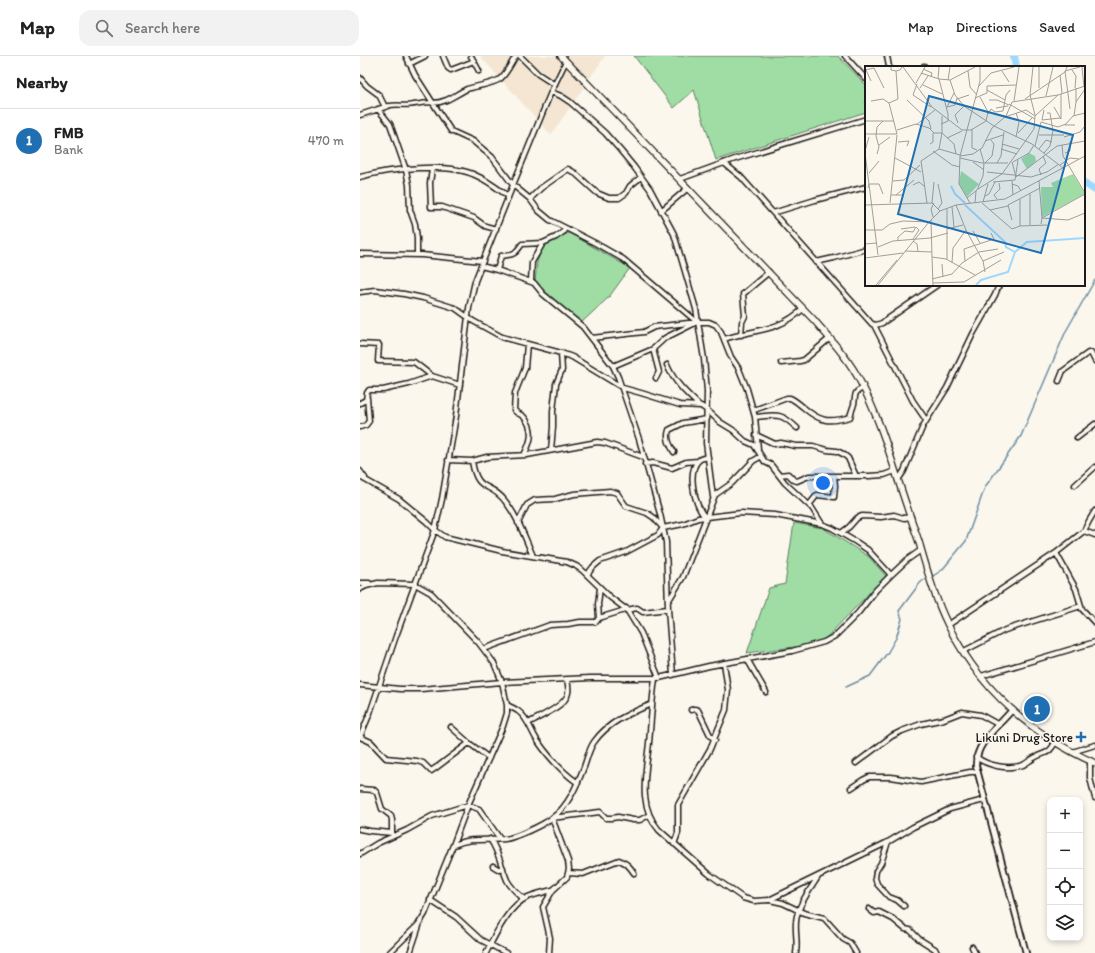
<!DOCTYPE html>
<meta charset="utf-8">
<style>
:root{--surface:#fff;--page:#f2f2f2;--text:#222;--muted:#767676;--line:#e0e0e0;--accent:#1f6fb2}
body{margin:0;font-family:Itim,sans-serif;background:var(--page);color:var(--text)}
.controls{position:absolute;right:12px;bottom:12px;display:grid;overflow:hidden;border-radius:8px;box-shadow:0 2px 6px #0003}
.controls button{width:36px;height:36px;display:grid;place-items:center;padding:0;border:0;border-bottom:1px solid var(--line);background:var(--surface);color:var(--text);font:20px sans-serif}
.you{position:absolute;left:463px;top:427px;width:14px;height:14px;margin:-10px;border:3px solid #fff;border-radius:50%;background:#1a73e8;box-shadow:0 0 0 6px #1a73e833}
.badge{display:grid;place-items:center;width:26px;height:26px;border-radius:50%;background:var(--accent);color:#fff;font-size:13px;font-weight:700}
.pin{position:absolute;translate:-50% -50%;border:2px solid #fff;box-shadow:0 1px 4px #0006}
.list{margin:0;padding:0;list-style:none}
h2{display:flex;justify-content:space-between;align-items:center;height:52px;margin:0;padding:0 16px;font-size:17px}
h2 small{font-size:13px;font-weight:400;color:var(--muted)}
.list li{display:grid;grid-template-columns:26px 1fr auto;gap:12px;align-items:center;box-sizing:border-box;height:64px;padding:0 16px;border-top:1px solid var(--line)}
.list b{display:block;font-size:15px;white-space:nowrap}
.list p{margin:0;font-size:13px;white-space:nowrap;color:var(--muted)}
.list em{font-size:13px;font-style:normal;color:var(--muted)}
.icon{flex:none;width:22px;height:22px;fill:none;stroke:currentColor;stroke-width:2;stroke-linecap:round;stroke-linejoin:round}
.map{position:relative;flex:none;width:735px;height:897px;overflow:hidden}
header{display:flex;align-items:center;gap:24px;box-sizing:border-box;height:56px;padding:0 20px;background:var(--surface);border-bottom:1px solid var(--line)}
header strong{font-size:19px}
nav{display:flex;gap:22px;margin-inline-start:auto;font-size:14px}
.search{width:280px;height:36px;background:var(--page);display:flex;align-items:center;gap:10px;box-sizing:border-box;padding:0 14px;border-radius:12px;color:var(--muted);font-size:15px}
main{display:flex}
aside{flex:1;background:var(--surface)}
.map>svg:first-child{display:block}
.built{fill:#f4e6d2}
.green{fill:#9fdda5;stroke:#5e7c60}
.lines{fill:none;stroke-linecap:round;stroke-linejoin:round}
.stream{stroke:#6b8da4;stroke-width:1.5}
.river{stroke:#9fd8ff;stroke-width:8}
.pedestrian-casing{stroke:#1c1c1c;stroke-width:6}
.minor-casing{stroke:#1c1c1c;stroke-width:7}
.tertiary-casing{stroke:#1c1c1c;stroke-width:8}
.secondary-casing{stroke:#1c1c1c;stroke-width:8}
.pedestrian{stroke:#fbf7ec;stroke-width:3}
.minor{stroke:#fbf7ec;stroke-width:4}
.tertiary{stroke:#fbf7ec;stroke-width:4.5}
.secondary{stroke:#fbf7ec;stroke-width:5.5}
.poi-dot{fill:#1f6fb2;stroke:#fbf7ec;stroke-width:1.5}
.labels{text-anchor:middle;stroke-width:3;stroke-linejoin:round;paint-order:stroke}
.poi-label{font-size:13px;fill:#1c1c1c;stroke:#fbf7ec;text-anchor:end}
.inset-river{fill:none;stroke:#9fd8ff;stroke-width:2}
.inset-road{fill:none;stroke:#a29f99;stroke-width:1}
.view{fill:#1f6fb2;fill-opacity:0.15;stroke:#1f6fb2;stroke-width:2}
.inset-edge{fill:none;stroke:#1c1c1c;stroke-width:2}
</style>
<header>
<strong>Map</strong>
<div class="search"><svg class="icon" aria-label="search" viewBox="0 0 24 24"><circle cx="10" cy="10" r="6"/><path d="M15 15l6 6"/></svg>Search here</div>
<nav><a>Map</a><a>Directions</a><a>Saved</a></nav>
</header>
<main>
<aside>
<h2>Nearby<small></small></h2>
<ul class="list">
<li><span class="badge">1</span><div><b>FMB</b><p>Bank</p></div><em>470 m</em></li>
</ul>
</aside>
<div class="map">
<svg width="735" height="897" viewBox="0 0 735 897">
<rect width="100%" height="100%" fill="#fbf7ec"/>
<filter id="ink" filterUnits="userSpaceOnUse"><feTurbulence type="fractalNoise" baseFrequency=".025" numOctaves="2"/><feDisplacementMap in="SourceGraphic" scale="8" xChannelSelector="R" yChannelSelector="G"/><feConvolveMatrix kernelMatrix="1 2 1 2 8 2 1 2 1" color-interpolation-filters="sRGB"/></filter>
<g filter="url(#ink)">
<path class="built" d="M120 0H245L191 79Z"/>
<path class="green" d="M274 0H478L506 29V56L356 104 334 34 314 52Z
M209 177 270 212 249 241 221 267 175 227 177 206 184 188Z
M434 467 463 472 508 500 526 520 463 585 434 591 387 597 409 532 425 528Z"/>
<g class="lines">
<path class="stream" d="M573 520 582 514 606 485 625 431 661 380 706 275 735 224
M486 631 510 620 528 596 536 582 542 563 539 555 560 527 565 523"/>
<path class="river" d="M654 0 656 11
M724 127 735 134"/>
<defs>
<path id="pedestrian" d="M28 50C36 48 43 50 51 49 59 48 65 46 73 47"/>
<path id="minor" d="M46 0 55 19 91 75 113 85 132 101 153 129 170 143 178 154 190 164 235 187 263 203 337 266 305 282 293 293 253 310
M83 0 88 12 91 14 114 5
M111 0 119 15
M160 0 178 18 195 29
M485 0 506 23
M527 0 529 11
M49 8 65 0
M564 10V11
M0 22 7 30 19 39 25 51
M191 36 201 40 210 46 245 77 260 94 274 111 290 133 314 178 336 253 344 303 347 335 346 387 353 441
M73 47C86 47 96 38 107 33 116 30 133 28 140 23 147 17 151 7 156 0
M18 53 30 68 46 114 49 129 50 154 55 168 57 182V199
M0 59 28 50
M364 107 381 121 512 268 516 269 522 267 577 229
M72 113 70 127 71 151H82L114 162 125 170 136 173
M0 121C29 113 87 106 115 119 127 124 137 132 148 140
M320 123 375 103 506 63
M170 143 181 132 208 113 215 117 237 137 249 142H259L266 137 270 130 281 121
M301 155 328 132
M413 157 455 144 506 131
M0 198 62 199 122 205
M456 206 474 202 506 193
M121 210 137 214 174 227 183 238 223 271 253 310 258 321 279 383 300 458 306 486 308 553 313 619
M137 214 141 200C153 198 154 200 162 188L183 187
M171 225 172 206 183 187 196 181 203 176 205 172
M0 236 15 234 44 238 63 242 95 252 113 265 142 281 201 297 212 301 263 332 281 337 320 349 341 350 347 354 360 366 373 374 385 385 394 389 405 406 411 409 425 427 452 452 462 468
M514 269 553 345 566 364
M381 279 382 266 385 260 383 238 409 216
M232 282 284 276 294 271 337 266H349L356 269 361 276 371 301 379 313 387 333 395 361 398 393
M364 283C395 273 418 276 443 253
M0 288 19 289 18 305 54 306 72 320
M293 293 299 316 296 322
M421 307 440 305 444 304 470 282
M307 309C314 326 327 338 340 350
M699 325 703 315 728 297H731L735 305
M0 347 6 344 7 337 9 334H23L49 328 72 320 100 329
M394 354 427 342H430C435 344 439 348 443 351 460 366 469 367 490 361 491 356 493 352 494 348 496 338 493 337 503 332
M395 361C417 359 420 356 437 372
M0 371 6 369 9 365 7 342
M396 379 415 388 421 387 436 390H453L467 394 477 395 483 398 488 402 496 420
M717 382 735 368
M191 394 193 371V355L196 328 202 314 201 297
M314 396C310 389 306 383 309 374L323 367 347 363
M164 399C171 386 175 374 164 361 161 358 157 358 154 354L155 337 165 312 167 288
M88 404 112 405 127 401 167 399 237 386 245 387 283 401
M112 405C117 438 130 425 145 445 158 461 165 482 173 500
M285 408 293 407 312 412 326 406 338 405
M0 415 5 422
M419 419 428 418 434 424 437 425 449 420H509L524 419 535 415
M0 421 39 443 67 466 75 474 85 481 142 495 207 506 216 510 222 514 251 542 267 554 281 577 299 622
M538 424 544 415 563 370 587 332 613 278 635 239 639 229
M715 429 735 411
M449 449 457 439 474 441 475 430 474 420
M346 462C335 451 326 416 339 404 341 402 345 402 348 401
M158 467 167 449 175 444 195 443 214 438 250 435 257 437 266 450 287 457 293 461 303 472
M724 475 735 479
M481 477 489 471 497 462 502 460 521 461 534 459 544 462 551 461
M696 497 716 533 722 553 735 567
M227 519 233 511 240 505 266 496 298 479 303 472 323 468 338 462 381 457 415 459 462 468 472 472 496 486 508 494 531 519
M0 527H9
M0 533 6 530 18 527 55 528 71 537 118 586 134 607 142 626 147 649V657L143 670 108 749 93 789 65 858 58 869 29 897
M309 544 323 521 355 439 372 427 393 405 400 401
M267 554 277 552 283 556 308 553
M239 562 262 555 266 552
M588 569 696 497 724 475 729 465 735 455
M124 593 190 569 208 568 220 566H236L239 562 238 548 240 532
M604 595 645 574 721 550
M387 603 406 636
M621 620 735 586
M295 623C292 644 291 665 289 687 286 717 277 749 299 774L349 818 383 842 394 845 409 844 528 786 553 771 590 753 624 744
M0 629 40 633H61L142 626 230 622H299L349 610 432 595 464 586 475 580 498 557 516 534 531 519 547 504 561 494
M147 649C151 651 155 653 158 655 168 662 171 675 177 684 188 700 202 716 218 727
M331 654 335 653 338 654 350 679 355 684
M168 667C178 662 207 649 208 637 209 633 208 628 207 624
M91 671 109 687 129 702
M109 687 77 711 71 715 63 707 57 705 26 702 11 686 0 681 10 657 36 580 75 474 82 443 96 360 109 252 115 225 153 129 191 36 206 5
M712 696 735 689
M616 701C628 710 648 714 663 709 667 707 670 704 674 702 686 695 687 700 695 687
M730 705V722L735 742
M496 707 532 680 542 675 561 668 584 663 602 656 621 659 639 669
M491 732 503 724 509 721H531L561 726 610 716H617
M0 733 14 734 17 737 22 753 31 760 32 764V777
M0 773 10 775 32 777
M130 783C139 796 141 810 147 824 151 832 158 838 164 843
M528 786 521 807 516 815 515 822 517 828 529 841 537 844 544 850
M314 788 318 777V749L350 693 366 654 368 634 364 607
M94 789C111 781 127 785 145 783 155 782 183 769 192 762 208 751 217 729 224 711 227 703 229 693 234 686 248 666 270 657 292 648
M0 798 18 787 47 774 72 760 108 749 119 753 140 783
M133 810 138 813 143 812
M208 817 223 818 259 804C267 807 270 811 274 817
M70 844 96 861 121 884 146 897
M410 844 423 847 444 857 464 862 483 883 490 887 496 897
M509 853 514 857 519 856 533 863 545 873 550 874 559 883 575 893 577 897
M612 891 615 897
M50 897 60 867
M126 897C135 879 149 849 168 841 176 838 184 836 192 834
M189 897 190 882 183 851 193 834 207 821 209 813 208 805 192 762 240 756 246 762H252L258 761 273 764H280L289 759
M436 897C438 886 435 877 436 866 437 850 450 834 458 821"/>
<path id="tertiary" d="M652 654C638 671 615 687 616 710L666 897"/>
<path id="secondary" d="M201 0 454 264C471 284 489 303 501 327 516 356 526 386 536 417 543 440 551 463 559 486 567 514 575 543 588 569 620 633 670 678 735 707"/>
</defs>
<use href="#pedestrian" class="pedestrian-casing"/>
<use href="#minor" class="minor-casing"/>
<use href="#tertiary" class="tertiary-casing"/>
<use href="#secondary" class="secondary-casing"/>
<use href="#pedestrian" class="pedestrian"/>
<use href="#minor" class="minor"/>
<use href="#tertiary" class="tertiary"/>
<use href="#secondary" class="secondary"/>
</g>
</g>
<path class="poi-dot" d="M719 675h4v4h4v4h-4v4h-4v-4h-4v-4h4z"/>
<g class="labels">
<g class="poi-label">
<text x="713" y="686">Likuni Drug Store</text>
</g>
</g>
<g transform="translate(505 10)">
<rect width="220" height="220" fill="#fbf7ec"/>
<path d="M164 87 170 90 171 95 162 103 156 93ZM96 105 114 118 102 131 94 118ZM208 108 220 128 177 151 176 121H188L186 117Z" fill="#9fdda5"/>
<path class="inset-river" d="M86 120 90 128 100 137M100 139 140 176 141 181 150 186M111 219 116 214 143 206 150 186 162 176 220 172"/>
<path class="inset-road" d="M26 1V4L31 5 35 4 37 1M38 1 67 41 97 64H106L121 55 123 46 115 31M168 1 165 29 170 49M174 1V22M217 1 219 21M58 3 67 7 66 11M0 4 9 2 19 22M1 4 6 15M207 4 211 10 210 22M103 5 105 21 111 28M137 5 144 16M56 7 74 13 85 14 90 29 99 40 129 60 167 78 198 102M195 9 197 27M73 13 74 1M74 13 83 48V55L76 58M83 14 85 1M85 14 110 1M51 17 60 1M52 18 48 29 66 41M58 19 77 28M114 20 126 7 149 1M55 22 63 10M211 22V36M122 24 140 34M181 30 188 1M110 32 122 27V20L151 19M92 33 104 29M160 33 200 6 202 1M42 34 64 55 66 63M124 34H132L144 39M149 35 154 1M24 37 33 33 31 5M144 38 170 53M82 41 89 27M82 41 90 39 92 32M189 41 196 53V28M131 42 143 40M205 43 200 5 215 1M179 44 177 54 195 52M151 47 154 56 151 71M123 48 126 43 130 46 138 45 141 29 145 24M77 50V67L89 78 91 88M170 50 193 29 220 20M209 50 211 36 220 23M0 55H29M93 57 90 49 99 40M51 59 70 44M210 59H200L208 50 220 47M107 63V82L112 84M32 64 51 58 64 62 69 67H77L74 83M153 67 167 52M0 68H32L24 37 18 33 6 35M174 69H199M199 71 215 66 220 60M82 72 97 65M120 75 138 69M33 76 44 75 42 80M65 78 68 76V67M137 78 154 83M14 79 25 71M197 79 198 90 220 127M170 80 176 56 193 61 201 58M136 83 152 88M174 83 181 74 187 76M0 85 4 71M68 85 87 99 95 101M0 87 13 189M179 87 185 80 188 65 185 47H182M200 87 205 85V76M12 88 14 81 11 70 12 61 18 55M95 90 108 88 117 82 127 62 141 50 147 36 193 29M30 92 56 106M95 92 117 97H143M108 96 119 104M147 96 151 111 192 80 220 75M148 96 164 87 169 79M120 97 127 90 129 78 126 74M132 97 136 90 139 66M195 99 205 92 214 93M122 106 166 111 182 106 194 98M4 107 14 95M176 109 174 103 181 97 178 90M28 115 39 114 55 99M147 115 148 129M174 115 177 152 203 154 220 147M128 116 150 114 153 94M147 118 153 120 156 125M48 119 54 116 59 120M3 122 4 118H14L18 128M113 123 137 108 169 63 170 50 161 44 140 51M165 128V159M26 129H39M31 129 49 114M120 130 124 128 130 116M102 132 112 124 118 110 119 97 115 83M132 133 129 129 135 123 134 117M118 136 123 118M25 137 32 69M62 137 56 95 74 83 95 89M67 137 69 116M105 137 94 118 95 90 115 15V1M110 137 111 125M117 137 147 163 155 160V133M0 139 67 137 75 145M91 139 101 164 118 195M87 141 89 161M73 143 77 137 73 118M125 144 143 140M68 151 66 143 69 137M66 154 67 191 81 193 110 209M147 154 143 139 175 122M176 158 177 152 220 128M155 160 182 159M36 163 50 161M82 163 98 159M0 164H17L25 158 38 155 64 156M108 165 115 177M33 174V171L40 165 48 166 51 161 54 164 48 173M48 175 52 178 53 185M0 178 12 177M13 181 28 175 65 172 83 167M40 185 67 186M67 191 68 219M0 192 38 187M82 193V143M100 195 99 183 129 173 126 167M87 197 88 182 101 164M77 198 78 211M120 206 118 195 139 186M67 213 87 208 97 197 114 186 133 183M68 217 99 216 136 194M11 219 32 194M13 219 64 156 75 145 91 139 140 133 220 90"/>
<path class="view" d="M64 30 208 69 176 187 33 148Z"/>
<rect width="220" height="220" class="inset-edge"/>
</g>
</svg>
<div class="controls">
<button>+</button>
<button>−</button>
<button><svg class="icon" aria-label="locate" viewBox="0 0 24 24"><circle cx="12" cy="12" r="6"/><path d="M12 2v4M12 18v4M2 12h4M18 12h4"/></svg></button>
<button><svg class="icon" aria-label="layers" viewBox="0 0 24 24"><path d="M12 4l9 5-9 5-9-5zM3 14l9 5 9-5"/></svg></button>
</div>
<div class="you"></div>
<div class="pin badge" style="left:677px;top:653px">1</div>
</div>
</main>
